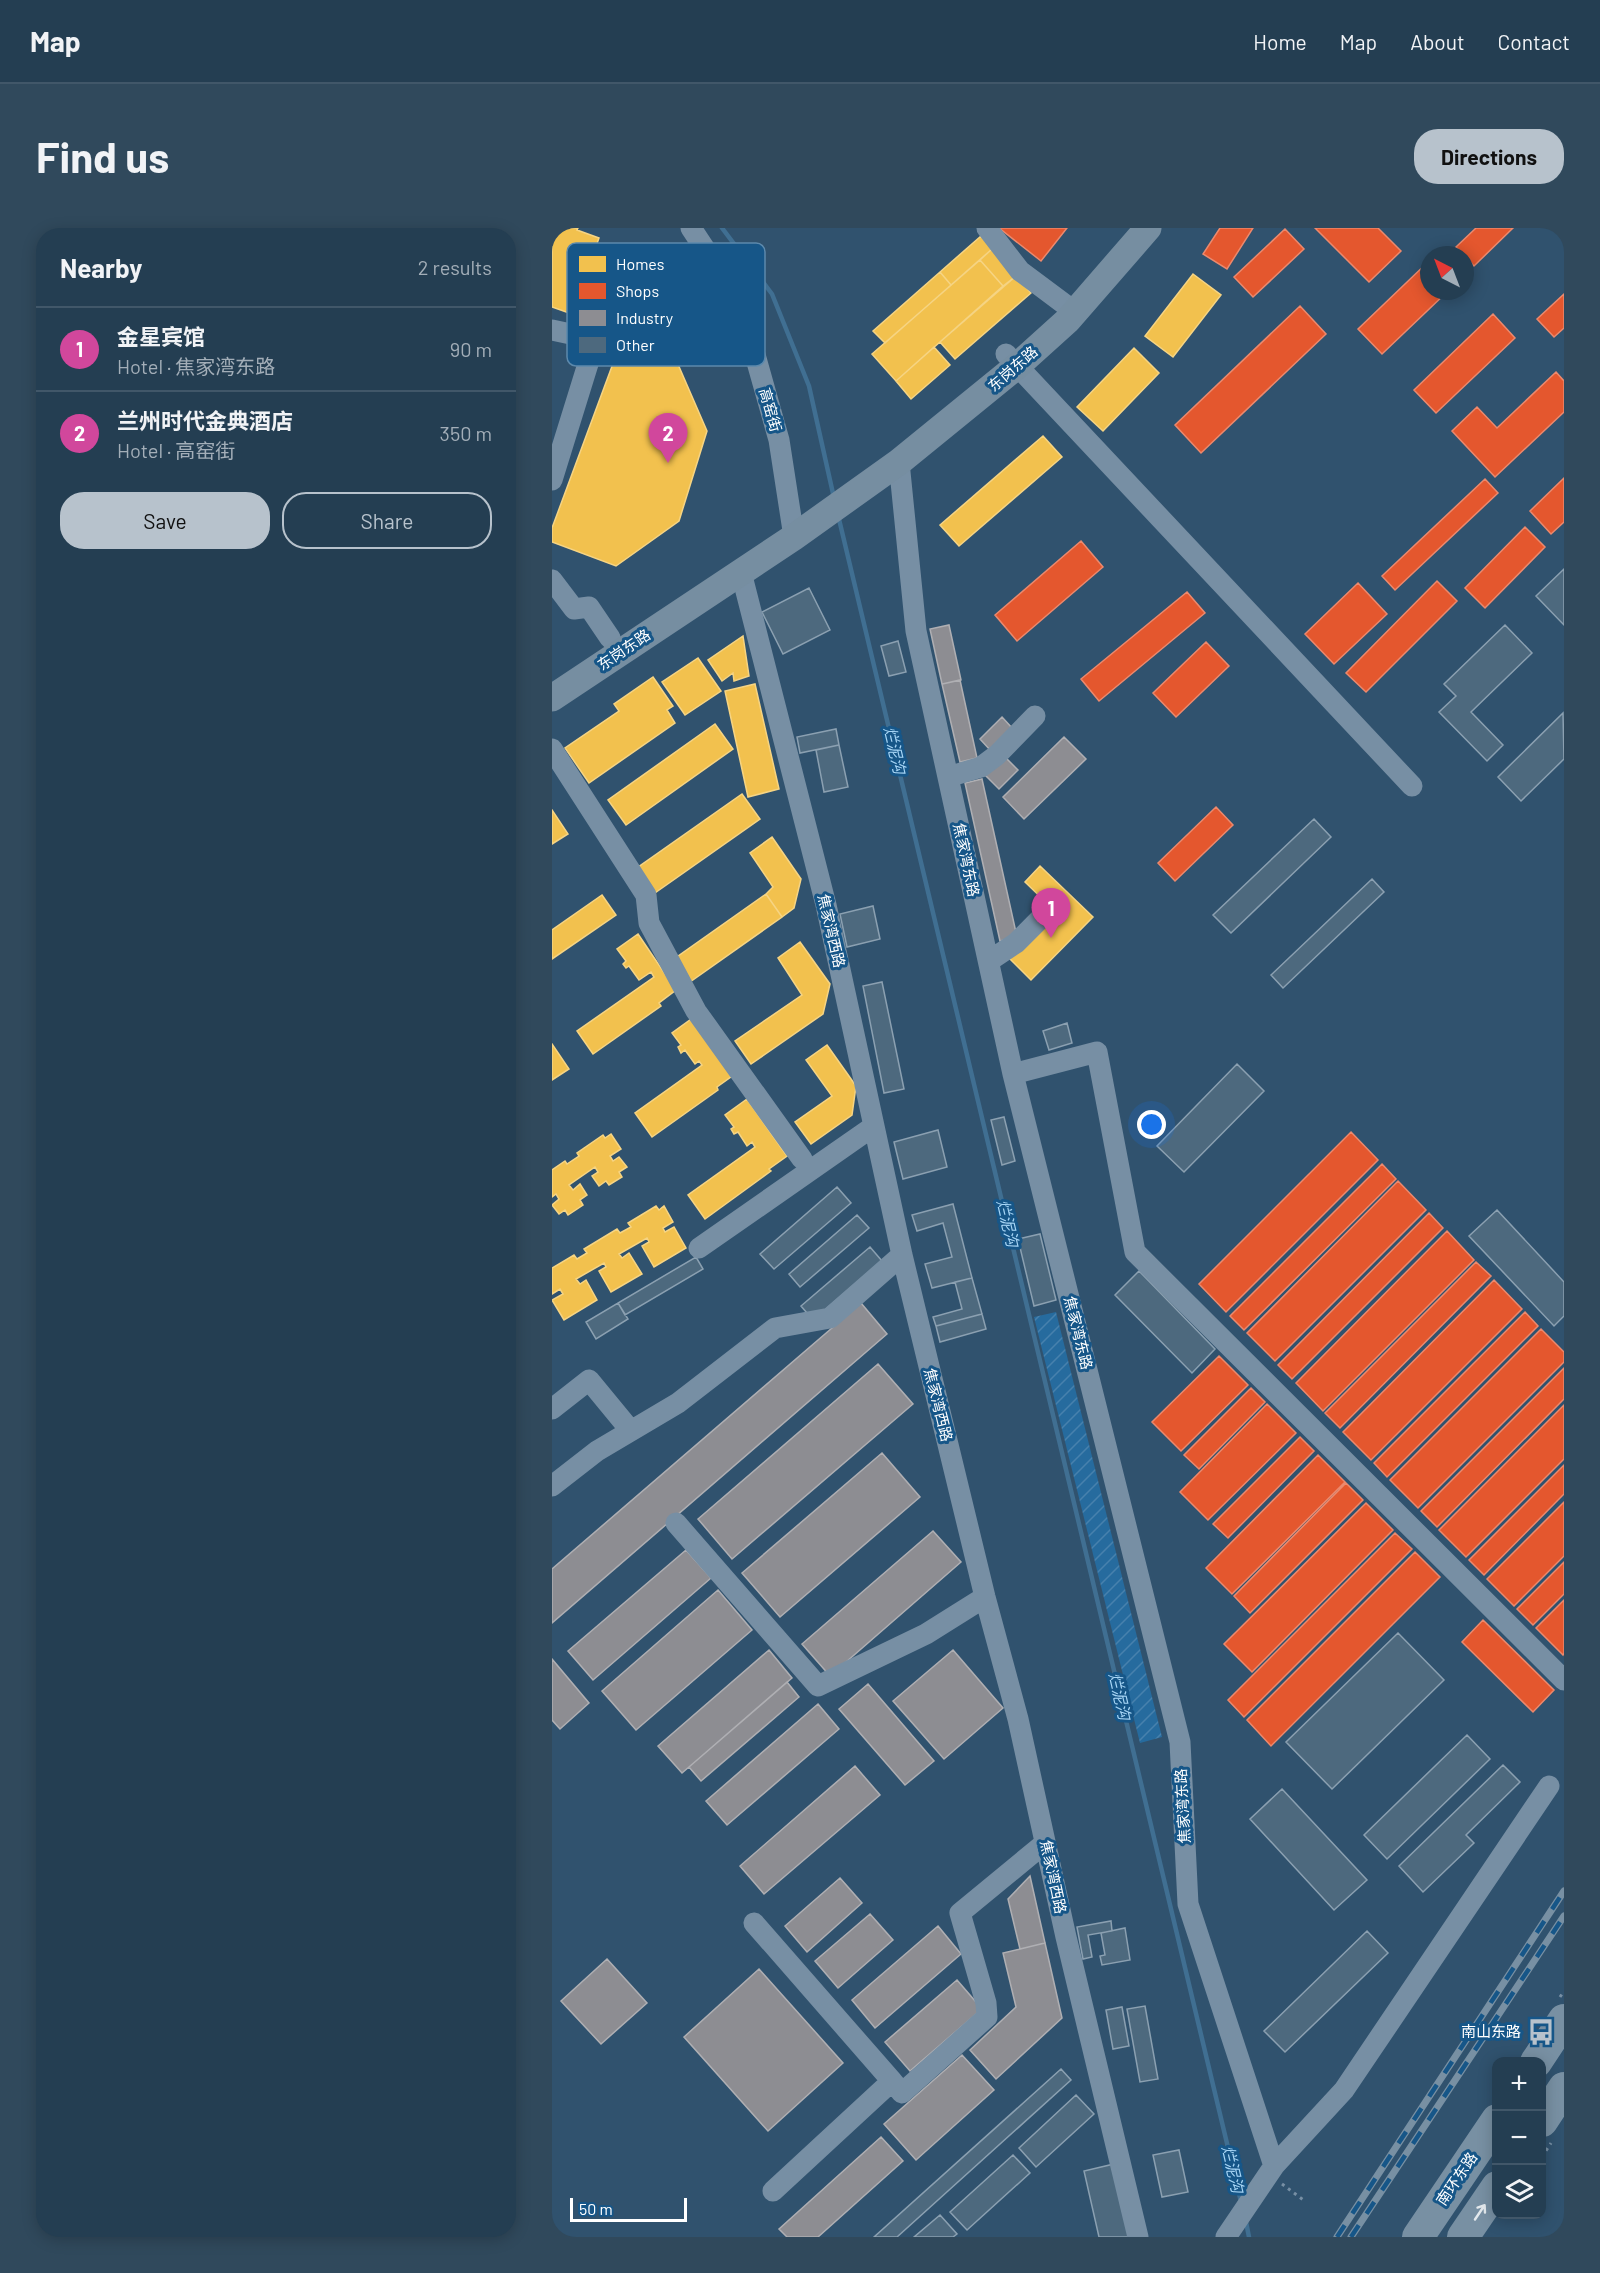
<!DOCTYPE html>
<meta charset="utf-8">
<style>
:root{--surface:#243e52;--page:#30495c;--text:#f1f3f6;--muted:#a3aeb8;--line:#415769;--accent:#b7c2cc}
body{margin:0;font-family:Barlow,"Noto Sans SC",sans-serif;background:var(--page);color:var(--text)}
.controls{position:absolute;right:18px;bottom:18px;display:grid;overflow:hidden;border-radius:12px;box-shadow:0 3px 15px #0003}
.controls button{width:54px;height:54px;display:grid;place-items:center;padding:0;border:0;border-bottom:2px solid var(--line);background:var(--surface);color:var(--text);font:30px sans-serif}
.compass{position:absolute;left:868px;top:18px;width:54px;height:54px;border-radius:50%;background:var(--surface);box-shadow:0 3px 15px #0003;rotate:318deg}
.scale{position:absolute;left:18px;bottom:15px;width:117px;box-sizing:border-box;padding-left:6px;border:3px solid #fff;border-top:0;font-size:16px;line-height:21px;white-space:nowrap;color:#fff;-webkit-text-stroke:4px #165688;paint-order:stroke}
.you{position:absolute;left:600px;top:897px;width:21px;height:21px;margin:-15px;border:4px solid #fff;border-radius:50%;background:#1a73e8;box-shadow:0 0 0 9px #1a73e833}
.badge{display:grid;place-items:center;width:39px;height:39px;border-radius:50%;background:var(--accent);color:#fff;font-size:20px;font-weight:700}
.pin{position:absolute;translate:-50% -50px;filter:drop-shadow(0 2px 3px #0008)}
.pin::after{content:'';position:absolute;top:32px;width:21px;height:18px;background:inherit;clip-path:polygon(0 0,100% 0,50% 100%)}
.list{margin:0;padding:0;list-style:none}
h2{display:flex;justify-content:space-between;align-items:center;height:78px;margin:0;padding:0 24px;font-size:26px}
h2 small{font-size:20px;font-weight:400;color:var(--muted)}
.list li{display:grid;grid-template-columns:39px 1fr auto;gap:18px;align-items:center;box-sizing:border-box;height:84px;padding:0 24px;border-top:2px solid var(--line)}
.list b{display:block;font-size:22px;white-space:nowrap}
.list p{margin:0;font-size:20px;white-space:nowrap;color:var(--muted)}
.list em{font-size:20px;font-style:normal;color:var(--muted)}
.actions{display:flex;gap:12px;padding:18px 24px}
.actions a{flex:1;padding:14px 0;border:2px solid var(--accent);border-radius:24px;text-align:center;font-size:21px;color:var(--accent)}
.actions .main{background:var(--accent);color:#111}
.icon{flex:none;width:33px;height:33px;fill:none;stroke:currentColor;stroke-width:2;stroke-linecap:round;stroke-linejoin:round}
.map{position:relative;flex:none;width:1012px;height:2009px;overflow:hidden;border-radius:24px}
header{display:flex;align-items:center;gap:36px;box-sizing:border-box;height:84px;padding:0 30px;background:var(--surface);border-bottom:2px solid var(--line)}
header strong{font-size:28px}
nav{display:flex;gap:33px;margin-inline-start:auto;font-size:21px}
.intro{display:flex;align-items:center;justify-content:space-between;box-sizing:border-box;height:144px;padding:0 36px}
h1{margin:0;font-size:42px}
.button{padding:15px 27px;border-radius:24px;background:var(--accent);color:#111;font-size:21px;font-weight:700}
main{display:flex;gap:36px;padding:0 36px}
aside{flex:1;background:var(--surface);border-radius:24px;box-shadow:0 3px 15px #0003}
.map>svg:first-child{display:block}
.garden{fill:url(#garden-furrows)}
.homes{fill:#f2c14e;stroke:#f6d483;stroke-width:1.5}
.shops{fill:#e4572e;stroke:#ec896d;stroke-width:1.5}
.industry{fill:#8d8d92;stroke:#afafb3;stroke-width:1.5}
.lines{fill:none;stroke-linecap:round;stroke-linejoin:round}
.stream{stroke:#406f92;stroke-width:4.5}
.building{fill:#4d697e;stroke:#8ba0b1;stroke-width:1.5}
.path{stroke:#778fa4;stroke-width:3;stroke-dasharray:3 4.5;stroke-linecap:butt}
.minor{stroke:#778fa4;stroke-width:21}
.major{stroke:#768ea1;stroke-width:27}
.highway{stroke:#7890a3;stroke-width:32}
.rail-casing{stroke:#7890a3;stroke-width:7}
.rail{stroke:#165688;stroke-width:4.5;stroke-dasharray:14;stroke-linecap:butt}
.oneway{stroke:#e4e9ed}
.labels{text-anchor:middle;stroke-width:6;stroke-linejoin:round;paint-order:stroke}
.street-label{font-size:15px;fill:#fff;stroke:#165688}
.poi-label{font-size:15px;fill:#fff;stroke:#165688;text-anchor:end}
.water-label{font-size:16px;font-style:italic;fill:#a8d6f6;stroke:#165688}
.key{fill:#165688;stroke:#5c89ac;stroke-width:1.5}
.key-label{font-size:16px;fill:#fff}
</style>
<header>
<strong>Map</strong>
<nav><a>Home</a><a>Map</a><a>About</a><a>Contact</a></nav>
</header>
<div class="intro"><h1>Find us</h1><a class="button">Directions</a></div>
<main>
<aside>
<h2>Nearby<small>2 results</small></h2>
<ul class="list">
<li><span class="badge" style="background:#d1479c">1</span><div><b>金星宾馆</b><p>Hotel · 焦家湾东路</p></div><em>90 m</em></li>
<li><span class="badge" style="background:#d1479c">2</span><div><b>兰州时代金典酒店</b><p>Hotel · 高窑街</p></div><em>350 m</em></li>
</ul>
<div class="actions"><a class="main">Save</a><a>Share</a></div>
</aside>
<div class="map">
<svg width="1012" height="2009" viewBox="0 0 1012 2009">
<defs>
<pattern id="garden-furrows" width="10" height="10" patternUnits="userSpaceOnUse" patternTransform="scale(1.5)"><rect width="10" height="10" fill="#266b9e"/><path d="M-1 1l2-2M0 10L10 0M9 11l2-2" fill="none" stroke="#4781ad"/></pattern>
</defs>
<rect width="100%" height="100%" fill="#30526e"/>
<path class="garden" d="M504 1084 610 1509 588 1515 482 1089Z"/>
<path class="homes" d="M4 0H26L25 2 47 10 42 24 55 28 50 44 54 45 48 62 44 61 38 76 25 72 20 86 0 79V13Z
M429 8 440 21 399 57 388 44Z
M440 21 464 48 451 58 428 32Z
M428 32 451 58 344 153 320 126Z
M388 44 399 57 333 115 321 103Z
M641 46 669 67 621 129 593 108Z
M464 48 479 65 403 131 388 114Z
M72 106 118 118 155 203 127 293 64 338 0 314V300Z
M382 119 398 137 359 171 344 153Z
M582 120 607 145 551 203 525 179Z
M491 208 510 229 407 318 388 297Z
M191 408 197 448 182 453 181 445 170 453 156 432Z
M146 430 169 463 133 487 110 454Z
M101 449 121 478 115 482 123 495 37 555 13 520 67 483 62 476Z
M203 456 227 561 196 569 173 463Z
M163 496 181 521 74 597 56 572Z
M190 566 208 591 100 667 82 642Z
M0 582 16 606 0 616Z
M220 609 249 651 242 680 230 689 214 666 221 659 198 625Z
M488 638 541 689 479 752 457 730 503 683 473 654Z
M214 666 230 689 138 754 122 731Z
M50 667 64 687 0 731V702Z
M86 706 124 762 107 775 109 778 41 826 25 803 102 749 99 744 87 752 77 738 74 740 71 736 74 733 65 721Z
M248 714 278 756 271 786 199 836 183 813 250 767 226 730Z
M142 789 183 846 165 859 166 862 100 909 83 885 150 837 147 833 143 836 133 822 129 825 126 819 129 817 120 805Z
M0 816 17 841 0 852Z
M275 817 304 858 300 887 259 916 243 894 280 868 254 832Z
M195 871 235 928 217 941 219 943 153 991 136 967 203 919 200 914 195 918 186 904 182 906 179 901 182 899 173 887Z
M59 906 69 921 58 928 61 933 67 929 75 939 67 944 70 949 57 957 54 953 47 958 40 948 46 944 43 939 17 957 21 962 28 956 35 967 28 972 31 977 16 987 13 982 7 986 0 977 7 971 4 966 0 969V942L13 933 15 936 27 928 25 925 51 907 53 910Z
M104 978 107 982 112 978 121 994 111 1000 113 1004 122 999 134 1020 102 1039 90 1018 97 1014 95 1010 67 1026 70 1030 77 1025 90 1046 59 1064 47 1043 54 1039 52 1035 24 1051 28 1056 34 1052 45 1072 12 1092 0 1072 11 1066 8 1061 0 1066V1040L22 1027 25 1031 35 1025 32 1021 65 1001 68 1005 79 999 76 995Z"/>
<path class="shops" d="M447 0H515L489 33Z
M668 0H701L675 41 651 26Z
M763 0H826L849 23 817 54Z
M924 0H961L922 38 904 19Z
M733 1 752 21 701 69 682 49Z
M877 33V63H896L830 126 806 101Z
M1012 66V100L1002 109 985 91Z
M748 78 774 106 649 225 623 197Z
M941 86 963 110 884 185 862 162Z
M1004 144 1012 153V184L943 249 900 203 925 179 945 200Z
M1012 250V294L999 306 978 283Z
M933 251 946 265 843 362 830 348Z
M973 299 993 319 933 380 913 360Z
M529 313 551 339 465 413 443 387Z
M885 353 905 373 814 464 794 445Z
M806 355 835 386 782 436 753 406Z
M635 364 653 385 547 473 529 451Z
M654 414 677 438 624 489 601 465Z
M664 579 681 597 623 653 606 635Z
M799 904 826 932 674 1084 647 1056Z
M830 936 844 951 692 1102 678 1088Z
M846 953 874 982 723 1133 695 1105Z
M877 985 891 1000 740 1151 726 1137Z
M895 1003 922 1032 771 1183 744 1155Z
M924 1034 939 1048 788 1200 773 1185Z
M942 1052 970 1081 819 1232 791 1204Z
M973 1084 986 1098 835 1249 822 1235Z
M989 1101 1012 1124V1134L866 1280 838 1252Z
M667 1128 696 1157 629 1223 600 1194Z
M1012 1140V1171L885 1299 869 1283Z
M699 1160 713 1174 647 1241 632 1227Z
M715 1176 744 1205 656 1292 628 1264Z
M1012 1177V1231L914 1329 887 1302Z
M748 1209 762 1223 676 1310 661 1296Z
M766 1227 793 1254 680 1366 654 1340Z
M1012 1237V1266L932 1347 917 1332Z
M794 1255 811 1272 698 1385 682 1368Z
M1012 1274V1328L962 1378 935 1351Z
M814 1275 841 1302 700 1444 672 1416Z
M843 1305 860 1321 692 1489 676 1472Z
M863 1324 888 1349 719 1518 695 1492Z
M1012 1334V1366L981 1397 965 1381Z
M1012 1372V1425L1011 1427 984 1400Z
M931 1392 1002 1462 981 1484 910 1414Z"/>
<path class="industry" d="M397 397 409 452 390 456 378 401Z
M408 452 425 530 408 534 390 456Z
M450 489 461 501 439 523 428 511Z
M512 509 534 531 472 591 451 569Z
M452 528 466 542 447 561 433 547Z
M430 551 465 709 448 713 413 555Z
M309 1075 335 1106 0 1395V1341Z
M326 1136 361 1176 180 1331 146 1291Z
M330 1225 368 1269 228 1389 190 1345Z
M381 1303 409 1334 278 1448 250 1416Z
M134 1322 159 1350 41 1452 16 1423Z
M166 1362 200 1402 84 1502 50 1463Z
M217 1422 240 1450 130 1545 106 1518Z
M401 1422 451 1480 392 1531 341 1473Z
M0 1431 37 1475 8 1501 0 1492Z
M235 1454 247 1469 149 1553 137 1539Z
M316 1456 382 1533 353 1557 287 1481Z
M266 1476 287 1501 175 1597 154 1573Z
M303 1538 328 1567 212 1666 188 1638Z
M478 1648 493 1715 468 1721 456 1671Z
M288 1650 310 1675 255 1724 233 1698Z
M318 1686 341 1712 286 1760 263 1733Z
M386 1698 409 1726 323 1800 300 1772Z
M493 1715 510 1790 444 1851 418 1822 464 1779 451 1725Z
M55 1731 95 1775 49 1816 9 1773Z
M207 1741 291 1835 216 1903 132 1809Z
M405 1752 430 1781 358 1843 333 1814Z
M410 1827 442 1862 364 1932 332 1896Z
M329 1909 351 1933 266 2009H235L227 2001Z"/>
<g class="lines">
<path class="stream" d="M170 0 220 66 257 158 282 270
M286 287 689 1974
M694 1994 697 2009"/>
</g>
<path class="building" d="M1012 341V397L984 368Z
M257 360 278 402 231 426 210 384Z
M953 397 980 425 919 484 951 517 935 533 887 484 904 468 892 456Z
M346 413 354 444 337 448 329 418Z
M1011 485 1012 531 969 573 946 549Z
M284 501 287 517 248 525 245 509Z
M287 517 296 559 272 564 264 522Z
M762 591 779 609 679 705 661 687Z
M820 651 832 664 731 760 719 747Z
M321 678 328 711 295 719 288 686Z
M330 754 352 861 332 865 311 758Z
M515 795 520 815 497 822 491 803Z
M685 836 712 863 632 944 605 918Z
M452 889 463 933 450 937 439 892Z
M386 902 395 939 351 951 342 914Z
M285 959 299 975 222 1041 208 1026Z
M401 976 420 1050 380 1060 373 1036 400 1029 391 995 365 1003 360 987Z
M945 982 1012 1054V1088L1002 1098 917 1008Z
M305 987 317 1000 248 1059 237 1046Z
M488 1006 504 1072 482 1078 466 1011Z
M318 1019 330 1033 261 1092 249 1078Z
M144 1029 151 1041 73 1087 66 1075Z
M587 1043 663 1121 640 1145 563 1067Z
M420 1050 430 1086 384 1098 381 1089 410 1081 403 1054Z
M66 1075 76 1091 44 1111 34 1094Z
M430 1086 434 1101 388 1114 384 1098Z
M846 1405 892 1452 780 1561 734 1514Z
M915 1507 938 1531 835 1631 812 1607Z
M951 1537 968 1554 914 1607 922 1615 871 1664 847 1638Z
M730 1561 815 1652 782 1682 698 1591Z
M559 1693 560 1703 536 1707 540 1729 531 1731 525 1699Z
M573 1700 578 1732 550 1737 548 1728 553 1727 549 1705Z
M815 1703 836 1725 733 1824 712 1803Z
M593 1778 606 1851 588 1854 575 1781Z
M570 1779 577 1818 561 1821 554 1782Z
M509 1841 519 1852 345 2009H322Z
M524 1867 542 1886 484 1939 467 1920Z
M627 1922 636 1964 610 1969 601 1927Z
M461 1927 478 1945 415 2002 398 1984Z
M562 1936 579 2009H547L532 1943Z
M388 1987 405 2006 401 2009H362Z"/>
<g class="lines">
<path class="path" d="M1008 1769 1012 1763
M990 1929 999 1915
M730 1956 754 1974"/>
<path class="minor" d="M139 0 178 59 192 88 227 212 242 309
M435 0 468 43 523 84
M0 102 42 111
M454 126 860 558
M347 234 364 403 461 846 628 1514 636 1676 722 1938 674 2009
M0 252 67 36
M189 344 274 677 350 1027 433 1369 466 1491 514 1709 586 2009
M0 352 22 381 37 379 58 410
M0 521 94 667 97 695 144 783 250 931
M396 549 429 539 445 527 483 488
M437 733 464 715 490 689
M461 846 545 824 583 1024 1012 1452
M147 1020 322 898
M0 1181 37 1152 79 1203
M0 1258 45 1223 126 1175 223 1100 278 1090 350 1027
M124 1295 266 1458 374 1406 433 1369
M202 1695 340 1853 221 1963
M340 1853 350 1865 435 1789 434 1775 408 1685 493 1615
M722 1938 792 1862 997 1558"/>
<path class="major" d="M0 470 242 309 347 234 465 138 516 92 596 0"/>
<path class="highway" d="M984 1834 1012 1792
M990 1893 1012 1860
M866 2009 945 1892
M911 2009 945 1959"/>
<defs>
<path id="rail" d="M785 2009 1012 1663
M799 2009 1012 1688"/>
</defs>
<use href="#rail" class="rail-casing"/>
<use href="#rail" class="rail"/>
</g>
<defs><path id="oneway-shaft" d="M-6 0H5M1.5-3L5.5 0L1.5 3" fill="none" stroke-width="1.6" stroke-linecap="round" stroke-linejoin="round" transform="scale(1.5)"/></defs>
<use class="oneway" href="#oneway-shaft" transform="translate(928 1984) rotate(-56)"/>
<defs>
<symbol id="bus-bare" viewBox="-9 -9 18 18"><path d="M-5-6H5V4H4V6H2V4H-2V6H-4V4H-5ZM-3.5-4V0h7V-4ZM-3.5 1.2v1.5H-2V1.2ZM2 1.2v1.5H3.5V1.2Z" fill="#b7c2cc" stroke="#165688" stroke-width="2.5" paint-order="stroke"/></symbol>
</defs>
<g fill-rule="evenodd">
<use href="#bus-bare" x="970" y="1785" width="38" height="38"/>
</g>
<g class="labels">
<g class="street-label">
<text transform="translate(461 141) rotate(-41)" y="5">东岗东路</text>
<text transform="translate(218 182) rotate(74)" y="5">高窑街</text>
<text transform="translate(72 422) rotate(-34)" y="5">东岗东路</text>
<text transform="translate(414 632) rotate(78)" y="5">焦家湾东路</text>
<text transform="translate(279 703) rotate(77)" y="5">焦家湾西路</text>
<text transform="translate(526 1105) rotate(76)" y="5">焦家湾东路</text>
<text transform="translate(386 1177) rotate(76)" y="5">焦家湾西路</text>
<text transform="translate(631 1578) rotate(-93)" y="5">焦家湾东路</text>
<text transform="translate(501 1649) rotate(78)" y="5">焦家湾西路</text>
<text transform="translate(905 1951) rotate(-56)" y="5">南环东路</text>
</g>
<g class="poi-label">
<text x="969" y="1809">南山东路</text>
</g>
<g class="water-label">
<text transform="translate(343 522) rotate(77)" y="6">烂泥沟</text>
<text transform="translate(456 995) rotate(77)" y="6">烂泥沟</text>
<text transform="translate(568 1468) rotate(77)" y="6">烂泥沟</text>
<text transform="translate(681 1941) rotate(77)" y="6">烂泥沟</text>
</g>
</g>
<rect x="15" y="15" width="198" height="123" rx="9" class="key"/>
<rect x="27" y="28" width="27" height="16" fill="#f2c14e"/>
<rect x="27" y="55" width="27" height="16" fill="#e4572e"/>
<rect x="27" y="82" width="27" height="16" fill="#8d8d92"/>
<rect x="27" y="109" width="27" height="16" fill="#4d697e"/>
<g class="key-label">
<text x="64" y="42">Homes</text>
<text x="64" y="69">Shops</text>
<text x="64" y="96">Industry</text>
<text x="64" y="123">Other</text>
</g>
</svg>
<div class="controls">
<button>+</button>
<button>−</button>
<button><svg class="icon" aria-label="layers" viewBox="0 0 24 24"><path d="M12 4l9 5-9 5-9-5zM3 14l9 5 9-5"/></svg></button>
</div>
<svg class="compass" viewBox="-18 -18 36 36"><path d="M0-13l5 13h-10z" fill="#e53935"/><path d="M0 13l5-13h-10z" fill="#a3aeb8"/></svg>
<div class="scale">50 m</div>
<div class="you"></div>
<div class="pin badge" style="left:499px;top:710px;background:#d1479c">1</div>
<div class="pin badge" style="left:116px;top:235px;background:#d1479c">2</div>
</div>
</main>
